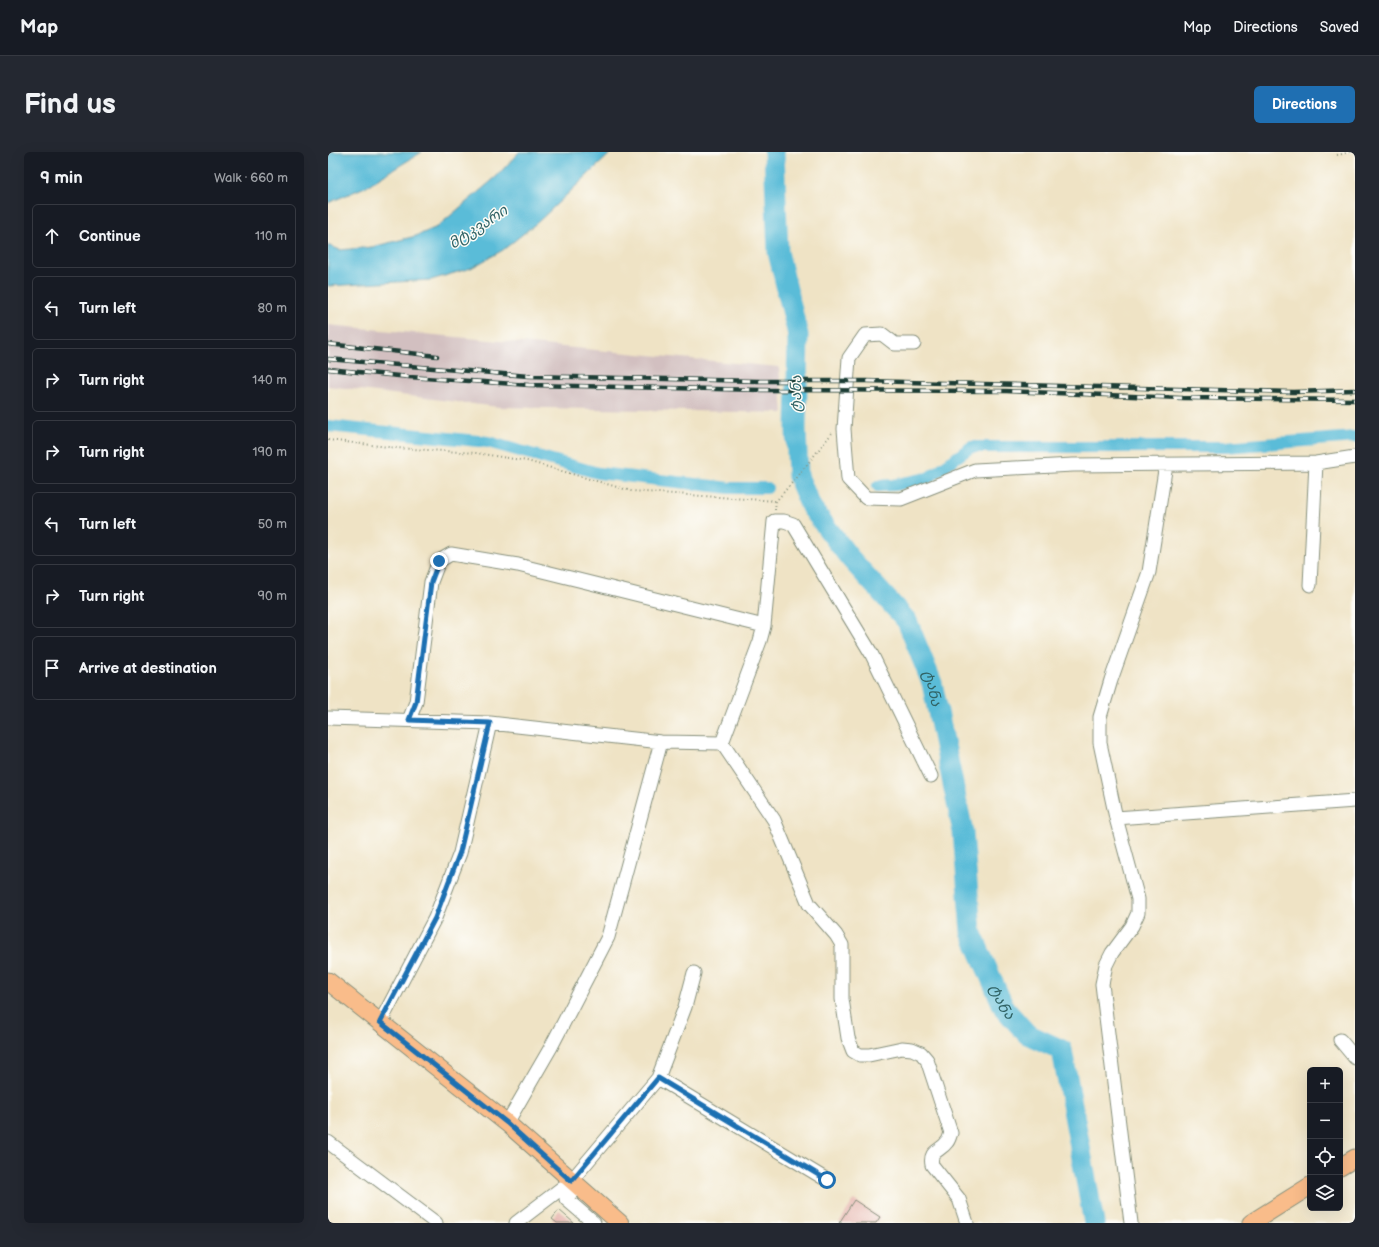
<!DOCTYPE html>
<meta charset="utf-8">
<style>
:root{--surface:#171b24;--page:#242831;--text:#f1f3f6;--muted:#9ea1a6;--line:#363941;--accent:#1f6fb2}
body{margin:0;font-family:"Balsamiq Sans","Noto Sans Georgian",sans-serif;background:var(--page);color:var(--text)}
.controls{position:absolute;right:12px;bottom:12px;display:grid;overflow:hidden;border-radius:6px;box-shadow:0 4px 16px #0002}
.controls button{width:36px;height:36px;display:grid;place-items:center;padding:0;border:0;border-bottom:1px solid var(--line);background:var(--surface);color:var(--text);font:20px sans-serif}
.stop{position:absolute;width:12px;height:12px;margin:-9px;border:3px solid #1f6fb2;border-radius:50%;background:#fff}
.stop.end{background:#1f6fb2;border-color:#fff;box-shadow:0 1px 4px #0008}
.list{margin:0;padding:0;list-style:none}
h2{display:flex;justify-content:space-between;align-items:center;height:52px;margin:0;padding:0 16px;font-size:17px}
h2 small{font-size:13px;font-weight:400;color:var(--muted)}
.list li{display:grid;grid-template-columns:26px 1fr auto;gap:12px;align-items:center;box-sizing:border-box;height:64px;margin:0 8px 8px;padding:0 8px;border:1px solid var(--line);border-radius:6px}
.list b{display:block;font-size:15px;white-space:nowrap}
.list em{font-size:13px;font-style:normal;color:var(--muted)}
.icon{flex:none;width:22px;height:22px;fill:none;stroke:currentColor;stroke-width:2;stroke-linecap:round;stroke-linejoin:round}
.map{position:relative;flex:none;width:1027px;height:1071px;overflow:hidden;border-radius:6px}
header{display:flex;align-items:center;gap:24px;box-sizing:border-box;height:56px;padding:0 20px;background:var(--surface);border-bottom:1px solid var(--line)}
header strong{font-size:19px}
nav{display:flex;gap:22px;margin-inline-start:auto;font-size:14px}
.intro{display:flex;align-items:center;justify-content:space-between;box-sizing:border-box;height:96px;padding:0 24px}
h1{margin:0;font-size:28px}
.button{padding:10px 18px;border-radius:6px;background:var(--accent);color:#fff;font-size:14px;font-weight:700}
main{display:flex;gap:24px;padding:0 24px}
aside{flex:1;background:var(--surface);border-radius:6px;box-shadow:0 4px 16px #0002}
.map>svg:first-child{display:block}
.industrial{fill:#d2bfc0}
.water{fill:#5abcd8;stroke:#3c7c86}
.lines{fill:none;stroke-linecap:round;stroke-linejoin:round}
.canal{stroke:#5abcd8;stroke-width:12}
.river{stroke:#5abcd8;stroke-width:21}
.building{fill:#e4aea8}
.minor-casing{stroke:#87907c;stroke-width:15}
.major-casing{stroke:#87907c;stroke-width:19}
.path{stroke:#87907c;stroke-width:2;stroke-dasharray:1 3;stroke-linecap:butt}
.minor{stroke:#fff;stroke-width:13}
.major{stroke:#f9bc8a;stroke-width:17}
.rail-casing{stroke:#1f3d34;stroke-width:4.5}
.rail{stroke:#fdfcf7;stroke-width:3;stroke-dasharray:9;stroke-linecap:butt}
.route{stroke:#1f6fb2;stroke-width:5}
.labels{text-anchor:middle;stroke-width:3;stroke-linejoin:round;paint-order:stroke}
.water-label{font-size:15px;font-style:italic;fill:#316365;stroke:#fdfcf7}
</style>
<header>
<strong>Map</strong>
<nav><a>Map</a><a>Directions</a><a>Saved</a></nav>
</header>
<div class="intro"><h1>Find us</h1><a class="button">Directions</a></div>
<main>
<aside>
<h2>9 min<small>Walk · 660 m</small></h2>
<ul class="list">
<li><svg class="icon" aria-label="ahead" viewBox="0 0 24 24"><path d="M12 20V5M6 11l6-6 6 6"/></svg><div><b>Continue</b></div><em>110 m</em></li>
<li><svg class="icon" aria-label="left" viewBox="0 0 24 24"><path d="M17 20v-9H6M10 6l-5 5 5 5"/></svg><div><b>Turn left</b></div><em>80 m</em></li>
<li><svg class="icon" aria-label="right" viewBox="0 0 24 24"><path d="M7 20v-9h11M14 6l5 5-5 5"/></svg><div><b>Turn right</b></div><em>140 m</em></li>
<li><svg class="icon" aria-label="right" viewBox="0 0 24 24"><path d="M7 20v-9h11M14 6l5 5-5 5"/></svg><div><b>Turn right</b></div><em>190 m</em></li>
<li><svg class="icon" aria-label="left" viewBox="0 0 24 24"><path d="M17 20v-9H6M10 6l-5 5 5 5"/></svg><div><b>Turn left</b></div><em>50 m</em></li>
<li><svg class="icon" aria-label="right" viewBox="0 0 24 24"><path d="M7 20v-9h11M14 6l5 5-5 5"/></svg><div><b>Turn right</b></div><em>90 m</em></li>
<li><svg class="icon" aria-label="arrive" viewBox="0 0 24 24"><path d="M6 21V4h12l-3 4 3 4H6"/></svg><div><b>Arrive at destination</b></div></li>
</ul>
</aside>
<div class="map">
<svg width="1027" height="1071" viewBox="0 0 1027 1071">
<rect width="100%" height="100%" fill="#fdfcf7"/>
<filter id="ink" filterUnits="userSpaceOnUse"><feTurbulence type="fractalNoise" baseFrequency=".025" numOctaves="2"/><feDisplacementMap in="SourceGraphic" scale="8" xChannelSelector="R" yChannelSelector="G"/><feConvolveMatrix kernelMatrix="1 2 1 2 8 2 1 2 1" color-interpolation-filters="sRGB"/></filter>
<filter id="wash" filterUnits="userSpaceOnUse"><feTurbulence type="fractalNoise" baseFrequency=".012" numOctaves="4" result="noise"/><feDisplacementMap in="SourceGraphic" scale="16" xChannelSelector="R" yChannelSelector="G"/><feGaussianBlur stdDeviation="0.9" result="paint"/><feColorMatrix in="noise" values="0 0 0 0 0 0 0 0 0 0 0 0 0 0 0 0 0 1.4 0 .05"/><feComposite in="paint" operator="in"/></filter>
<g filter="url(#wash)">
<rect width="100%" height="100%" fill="#efe3c5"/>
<path class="industrial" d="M0 173 451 215 455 261 170 255 0 234Z"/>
<path class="water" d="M0 0H94L37 35 0 51Z
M191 0H284L211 69 175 98 143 116 103 128 0 134V93L12 98 44 95 88 84 109 75 168 25Z"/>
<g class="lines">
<path class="canal" d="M0 274 160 290 270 321 402 336H439
M550 334 566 333 600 326 643 295H897L1027 285"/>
<path class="river" id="s1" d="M446 0 450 100 470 183 468 277 470 324 483 355 521 405 579 469 604 531 635 680 643 780 676 856 699 882 734 898 766 1071"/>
</g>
<g id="blocks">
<path class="building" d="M526 1048 552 1065 548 1071H511Z
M231 1058 246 1071H229L224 1067Z"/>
</g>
</g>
<g filter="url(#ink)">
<use href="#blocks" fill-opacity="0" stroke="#87907c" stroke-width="1"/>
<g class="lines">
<defs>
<path id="minor" d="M586 192H567L554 182 537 183 521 206 516 277 520 327 538 346 573 347 647 318 745 313 988 311 1027 305
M982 433 988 311
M0 566 162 571 333 590 394 591 446 668 481 752 508 783 514 793V847L520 886 525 899 532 903H541L574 896 584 897 593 901 599 908 623 981C622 983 621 988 619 990 612 1000 601 998 604 1013L631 1047 639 1071
M81 568 88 550 103 430 111 409 123 402 190 413 436 474
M394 591 432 489 436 474 446 369H456L465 372 543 501 603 624
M788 666 1027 649
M52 871 107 766 132 701 162 571
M1012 888 1027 906
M330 926 357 855 366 821
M179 971 223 895 280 785 333 590
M0 990 108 1071
M249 1034 238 1047 266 1071
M188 1071 243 1029 330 926 499 1028
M803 1071 774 832 778 813 784 801 804 774 810 761V747L788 666 772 591V565L783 528 821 420 838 312"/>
<path id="major" d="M0 829 179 971 292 1071
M1012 1015 1027 1006
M923 1071 982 1034"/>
</defs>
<use href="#minor" class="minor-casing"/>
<use href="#major" class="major-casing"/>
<path class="path" d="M1009 3 1023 0
M0 288 69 296 148 301 199 309 303 339 448 349
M447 358 448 349 470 324 504 281"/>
<use href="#minor" class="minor"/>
<use href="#major" class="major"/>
<defs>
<path id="rail" d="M0 192 109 204
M0 207 200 224 431 229H538L965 240 1027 238
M0 217 81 225 201 233 434 238 678 239 854 246 1027 248"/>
</defs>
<use href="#rail" class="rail-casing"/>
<use href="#rail" class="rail"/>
</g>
</g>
<g class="lines" filter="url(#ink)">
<path class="route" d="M111 409 103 430 88 550 81 568 162 571 132 700 107 766 52 870 179 971 243 1029 330 926 499 1028"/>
</g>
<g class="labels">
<g class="water-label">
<text transform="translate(150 75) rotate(-33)" y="5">მტკვარი</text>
<text transform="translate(468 242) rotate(-89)" y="5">ტანა</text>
<text dy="5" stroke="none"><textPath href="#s1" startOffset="581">ტანა</textPath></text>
<text dy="5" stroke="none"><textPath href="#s1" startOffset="905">ტანა</textPath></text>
</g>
</g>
</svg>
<div class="controls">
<button>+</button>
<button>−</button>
<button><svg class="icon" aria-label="locate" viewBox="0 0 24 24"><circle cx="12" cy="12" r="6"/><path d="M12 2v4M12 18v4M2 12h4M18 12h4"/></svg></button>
<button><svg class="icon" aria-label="layers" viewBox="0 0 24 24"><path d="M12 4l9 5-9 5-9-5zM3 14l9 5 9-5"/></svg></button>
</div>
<div class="stop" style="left:499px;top:1028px"></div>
<div class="stop end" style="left:111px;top:409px"></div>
</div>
</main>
